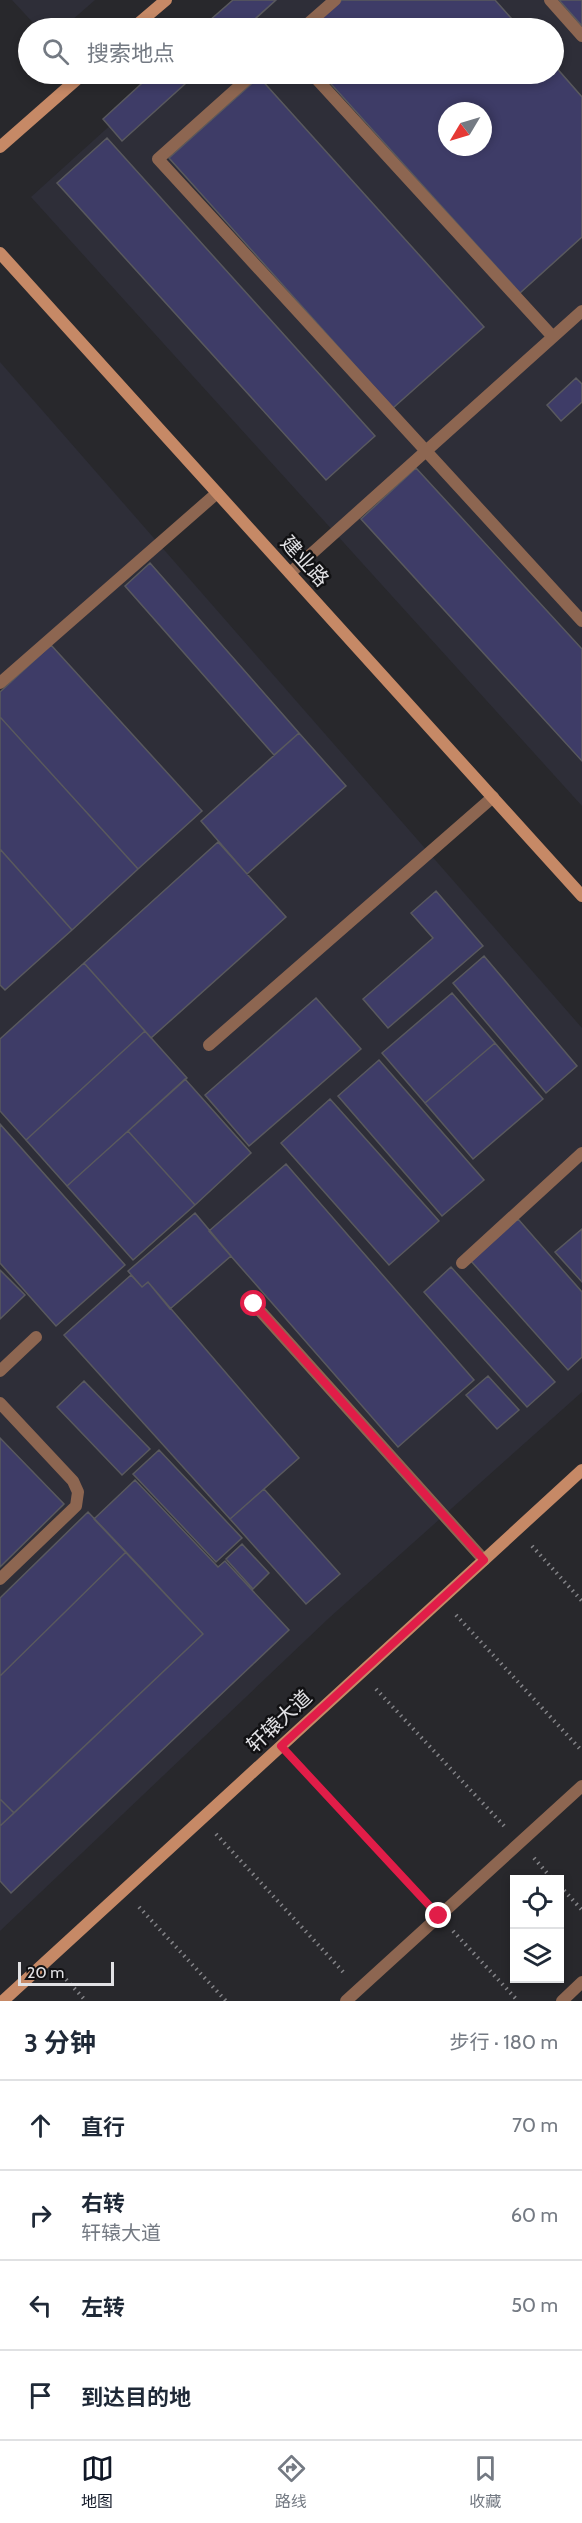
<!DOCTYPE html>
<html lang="zh">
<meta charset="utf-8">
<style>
:root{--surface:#fff;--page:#f6f6f7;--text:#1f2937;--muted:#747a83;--line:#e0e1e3;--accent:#111827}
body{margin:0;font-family:Cabin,"Noto Sans SC",sans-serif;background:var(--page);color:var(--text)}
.controls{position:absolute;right:18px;bottom:18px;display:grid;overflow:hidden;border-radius:0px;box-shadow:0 3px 9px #0003}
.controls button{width:54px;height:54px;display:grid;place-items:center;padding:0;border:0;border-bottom:2px solid var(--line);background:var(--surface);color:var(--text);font:30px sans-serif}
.compass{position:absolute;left:438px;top:102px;width:54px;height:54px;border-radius:50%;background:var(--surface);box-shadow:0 3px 9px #0003;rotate:232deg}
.scale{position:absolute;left:18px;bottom:15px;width:96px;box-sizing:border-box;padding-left:6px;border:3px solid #e2e2e5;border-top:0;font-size:16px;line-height:21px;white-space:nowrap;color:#e2e2e5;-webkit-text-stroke:4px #111113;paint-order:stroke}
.stop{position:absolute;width:18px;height:18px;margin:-14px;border:4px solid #e11d48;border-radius:50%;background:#fff}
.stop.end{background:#e11d48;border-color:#fff;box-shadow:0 2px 6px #0008}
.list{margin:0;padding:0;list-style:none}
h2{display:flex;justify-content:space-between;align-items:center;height:78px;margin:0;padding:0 24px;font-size:26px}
h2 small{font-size:20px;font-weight:400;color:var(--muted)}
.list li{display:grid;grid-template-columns:39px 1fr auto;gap:18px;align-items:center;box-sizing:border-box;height:90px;padding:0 24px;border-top:2px solid var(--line)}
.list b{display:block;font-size:22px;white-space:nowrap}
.list p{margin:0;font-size:20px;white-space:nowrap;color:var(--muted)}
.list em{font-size:20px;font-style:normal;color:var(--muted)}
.icon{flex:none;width:33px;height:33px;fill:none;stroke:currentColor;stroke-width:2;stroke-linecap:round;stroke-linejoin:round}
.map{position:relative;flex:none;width:582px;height:2001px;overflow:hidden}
.search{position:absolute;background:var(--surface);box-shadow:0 3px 9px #0003;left:18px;right:18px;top:18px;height:66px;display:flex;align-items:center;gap:15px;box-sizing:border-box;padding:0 21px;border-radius:33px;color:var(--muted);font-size:22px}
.sheet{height:438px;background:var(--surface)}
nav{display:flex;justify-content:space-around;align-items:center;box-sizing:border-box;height:84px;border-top:2px solid var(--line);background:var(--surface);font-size:16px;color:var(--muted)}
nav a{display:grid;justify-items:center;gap:3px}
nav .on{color:var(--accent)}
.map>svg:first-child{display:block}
.built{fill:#2e2e38;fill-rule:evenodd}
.building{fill:#3e3c67;stroke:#59595e;stroke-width:1.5;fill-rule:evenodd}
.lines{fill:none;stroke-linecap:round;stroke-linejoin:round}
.path{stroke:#848488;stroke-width:4;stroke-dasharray:1.5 4.5;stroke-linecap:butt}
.lane{stroke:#8d6651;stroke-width:12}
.secondary{stroke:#c68966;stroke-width:12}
.route{stroke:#e11d48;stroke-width:8}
.labels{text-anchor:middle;stroke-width:5;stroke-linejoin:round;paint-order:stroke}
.street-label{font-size:20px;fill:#e2e2e5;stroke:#111113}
</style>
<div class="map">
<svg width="582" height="2001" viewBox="0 0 582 2001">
<rect width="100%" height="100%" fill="#28282c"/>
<path class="built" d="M12 0H95L63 28H38Z
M248 0H582V806L31 197 167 74H554V28H217ZM447 111H483V147H447Z
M0 362 582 1028V1392L329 1618 0 1931Z"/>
<path class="building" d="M233 0H276L245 28H201Z
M342 0H495L520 28H310Z
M559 0H582V26Z
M554 65 582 97V237L520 293 322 74H554ZM447 111H483V147H447Z
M152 74H196L122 141 103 119Z
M259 77 484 327 393 408 169 158Z
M107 138 375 436 326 480 57 183Z
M576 378 582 384V402L561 421 547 405Z
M416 468 582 649V761L361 519Z
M150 563 299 733 274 755 125 586Z
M51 645 202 811 138 869 0 717V692Z
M0 717 138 869 72 930 0 849Z
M299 733 346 786 247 874 201 821Z
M218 842 286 917 151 1038 84 963Z
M0 849 72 930 5 990 0 985Z
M436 891 483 946 388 1028 363 999 433 938 411 913Z
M484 956 577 1066 546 1093 453 983Z
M84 963 145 1031 26 1140 0 1111V1039Z
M452 993 495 1043 425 1103 382 1053Z
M316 998 361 1049 249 1146 205 1095Z
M145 1031 187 1078 67 1186 26 1140Z
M495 1043 543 1099 473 1159 425 1103Z
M379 1060 484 1180 442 1216 338 1096Z
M185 1079 251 1153 195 1205 128 1131Z
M330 1099 439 1221 389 1265 281 1143Z
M0 1124 125 1265 56 1326 0 1263Z
M128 1131 195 1205 133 1260 67 1186Z
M286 1164 474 1380 398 1447 209 1231Z
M195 1213 231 1256 170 1309 148 1282 142 1287 128 1271Z
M518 1219 582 1292V1357L568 1370 471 1261Z
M582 1229V1282L555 1252Z
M451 1267 555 1382 527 1407 424 1292Z
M0 1270 25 1295 0 1319Z
M131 1275 142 1287 148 1282 299 1458 230 1519 64 1335Z
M488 1376 519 1410 497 1429 466 1395Z
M84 1381 150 1449 122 1475 57 1407Z
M0 1438 64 1504 0 1567Z
M159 1450 242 1538 216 1562 133 1474Z
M135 1480 218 1567 225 1561 289 1630 11 1893 0 1881V1826L203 1634 94 1519Z
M264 1489 340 1574 306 1604 230 1519Z
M88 1512 126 1552 0 1676V1598Z
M242 1544 269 1573 253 1589 226 1559Z
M126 1552 203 1634 14 1813 0 1799V1676Z
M0 1799 14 1813 0 1826Z"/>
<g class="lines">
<path class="path" d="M532 1546 582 1601
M456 1615 582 1751
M376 1689 506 1828
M296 1762 426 1902
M216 1834 345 1974
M534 1858 553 1880
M560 1886 582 1910
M139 1907 226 2001
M453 1931 518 2001
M62 1975 86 2001"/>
<path class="lane" d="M550 0 582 36
M303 28 335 0
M253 74 158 159 582 621
M312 74 553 337
M290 573 582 311
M0 683 217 493
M209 1045 493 797
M462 1263 582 1153
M254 1304 484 1560
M0 1371 36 1337
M0 1403 73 1481 78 1492 76 1506 0 1579
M346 2001 582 1786
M562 2001 582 1982"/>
<path class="secondary" d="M133 28 166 0
M0 147 83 74
M0 253 582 896
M3 2001 582 1470"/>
</g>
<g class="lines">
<path class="route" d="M254 1304 484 1560 281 1746 439 1916"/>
</g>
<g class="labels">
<g class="street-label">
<text transform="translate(305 561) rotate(48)" y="7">建业路</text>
<text transform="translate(279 1721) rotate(-43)" y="7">轩辕大道</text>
</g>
</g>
</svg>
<div class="controls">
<button><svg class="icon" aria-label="locate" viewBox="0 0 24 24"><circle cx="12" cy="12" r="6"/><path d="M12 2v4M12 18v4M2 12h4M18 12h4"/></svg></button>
<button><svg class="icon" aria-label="layers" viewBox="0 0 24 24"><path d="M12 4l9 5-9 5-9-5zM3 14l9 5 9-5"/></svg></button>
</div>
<svg class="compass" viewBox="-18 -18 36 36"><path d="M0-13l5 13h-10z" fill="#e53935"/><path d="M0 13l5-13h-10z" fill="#747a83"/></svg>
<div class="scale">20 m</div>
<div class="stop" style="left:254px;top:1304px"></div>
<div class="stop end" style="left:439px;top:1916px"></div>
<div class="search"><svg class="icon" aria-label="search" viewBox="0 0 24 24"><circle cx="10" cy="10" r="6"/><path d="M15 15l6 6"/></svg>搜索地点</div>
</div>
<section class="sheet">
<h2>3 分钟<small>步行 · 180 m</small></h2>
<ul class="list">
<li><svg class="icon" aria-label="ahead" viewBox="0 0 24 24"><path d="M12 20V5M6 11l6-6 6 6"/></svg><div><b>直行</b></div><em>70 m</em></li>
<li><svg class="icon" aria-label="right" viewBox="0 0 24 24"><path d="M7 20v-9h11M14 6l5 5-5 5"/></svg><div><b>右转</b><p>轩辕大道</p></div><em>60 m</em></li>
<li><svg class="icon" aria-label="left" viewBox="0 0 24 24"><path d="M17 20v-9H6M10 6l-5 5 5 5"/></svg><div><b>左转</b></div><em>50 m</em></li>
<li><svg class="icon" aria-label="arrive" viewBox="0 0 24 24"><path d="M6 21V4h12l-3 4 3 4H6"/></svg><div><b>到达目的地</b></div></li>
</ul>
</section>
<nav>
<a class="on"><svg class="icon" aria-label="map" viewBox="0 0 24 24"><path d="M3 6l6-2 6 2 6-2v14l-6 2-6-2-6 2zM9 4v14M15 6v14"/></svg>地图</a>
<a><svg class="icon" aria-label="directions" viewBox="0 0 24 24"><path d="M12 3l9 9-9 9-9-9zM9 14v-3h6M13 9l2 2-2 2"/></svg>路线</a>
<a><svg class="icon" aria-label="saved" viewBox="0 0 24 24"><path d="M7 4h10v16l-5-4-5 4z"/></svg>收藏</a>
</nav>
